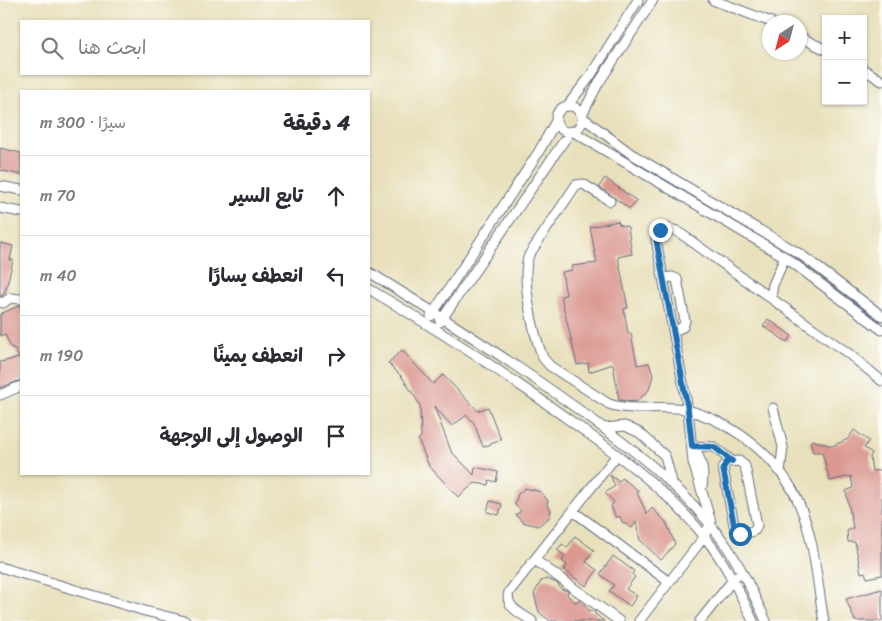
<!DOCTYPE html>
<html lang="ar">
<meta charset="utf-8">
<style>
:root{--surface:#fff;--page:#f2f2f3;--text:#2b2b33;--muted:#7c7c81;--line:#e1e1e2}
body{margin:0;font-family:Sriracha,"Playpen Sans Arabic",sans-serif;background:var(--page);color:var(--text);direction:rtl}
.controls{position:absolute;right:15px;top:15px;display:grid;overflow:hidden;border-radius:0px;box-shadow:0 1px 4px #0004}
.controls button{width:45px;height:45px;display:grid;place-items:center;padding:0;border:0;border-bottom:1px solid var(--line);background:var(--surface);color:var(--text);font:25px sans-serif}
.compass{position:absolute;left:762px;top:15px;width:45px;height:45px;border-radius:50%;background:var(--surface);box-shadow:0 1px 4px #0004;rotate:216deg}
.stop{position:absolute;width:15px;height:15px;margin:-11px;border:4px solid #1f6fb2;border-radius:50%;background:#fff}
.stop.end{background:#1f6fb2;border-color:#fff;box-shadow:0 1px 5px #0008}
.list{margin:0;padding:0;list-style:none}
h2{display:flex;justify-content:space-between;align-items:center;height:65px;margin:0;padding:0 20px;font-size:21px}
h2 small{font-size:16px;font-weight:400;color:var(--muted)}
.list li{display:grid;grid-template-columns:32px 1fr auto;gap:15px;align-items:center;box-sizing:border-box;height:80px;padding:0 20px;border-top:1px solid var(--line)}
.list b{display:block;font-size:19px;white-space:nowrap}
.list em{font-size:16px;font-style:normal;color:var(--muted)}
.icon{flex:none;width:28px;height:28px;fill:none;stroke:currentColor;stroke-width:2;stroke-linecap:round;stroke-linejoin:round}
.map{position:relative;flex:none;width:882px;height:621px;overflow:hidden;direction:ltr}
.search{position:absolute;background:var(--surface);box-shadow:0 1px 4px #0004;left:20px;top:20px;width:350px;height:55px;display:flex;align-items:center;gap:12px;box-sizing:border-box;padding:0 18px;border-radius:0px;color:var(--muted);font-size:19px}
.panel{position:absolute;background:var(--surface);box-shadow:0 1px 4px #0004;left:20px;top:90px;width:350px;height:385px;border-radius:0px;direction:rtl}
.map>svg:first-child{display:block}
.building{fill:#da9891}
.lines{fill:none;stroke-linecap:round;stroke-linejoin:round}
.minor-casing{stroke:#636d7f;stroke-width:11}
.minor{stroke:#fff;stroke-width:9}
.route{stroke:#1f6fb2;stroke-width:6}
</style>
<div class="map">
<svg width="882" height="621" viewBox="0 0 882 621">
<rect width="100%" height="100%" fill="#fdfcf7"/>
<filter id="ink" filterUnits="userSpaceOnUse"><feTurbulence type="fractalNoise" baseFrequency=".02" numOctaves="2"/><feDisplacementMap in="SourceGraphic" scale="10" xChannelSelector="R" yChannelSelector="G"/><feConvolveMatrix kernelMatrix="1 2 1 2 8 2 1 2 1" color-interpolation-filters="sRGB"/></filter>
<filter id="wash" filterUnits="userSpaceOnUse"><feTurbulence type="fractalNoise" baseFrequency=".0096" numOctaves="4" result="noise"/><feDisplacementMap in="SourceGraphic" scale="20" xChannelSelector="R" yChannelSelector="G"/><feGaussianBlur stdDeviation="1.12" result="paint"/><feColorMatrix in="noise" values="0 0 0 0 0 0 0 0 0 0 0 0 0 0 0 0 0 1.4 0 .05"/><feComposite in="paint" operator="in"/></filter>
<g filter="url(#wash)">
<rect width="100%" height="100%" fill="#e8e0bb"/>
<g id="blocks">
<path class="building" d="M0 148 21 153V175L0 170Z
M605 178 637 201 630 209 599 187Z
M618 221 619 224 628 227 632 254 618 257 628 308 624 309 628 333H631L637 365 649 363 653 375 649 390 636 402 619 400 613 364 589 372 588 363 577 365 561 296 566 295 562 272 572 270V266L597 263 590 227Z
M0 243 13 246 10 260H13L6 289 2 296H0Z
M21 305V380L0 388V362L19 358 14 348H11L5 334 0 336V314Z
M768 319 792 336 787 342 763 326Z
M402 350 433 384 443 375 478 411 488 407 501 440 483 447 474 423 467 415 452 426 434 406 451 451 474 475 475 467 498 472 496 482 489 480 488 485 475 483 458 497 429 466 418 439 421 437 420 405 402 377 388 363Z
M854 430 869 441 864 448 872 453 870 457 872 471 882 470V575L867 578 865 572 861 573 855 542H848L847 531 853 528 846 491 853 488 851 476 830 481 822 452H813L810 443 812 440 832 446 848 439Z
M610 475 619 482 622 478 639 491 637 493 647 514 652 508 666 522 675 544 661 560 640 540 636 522 632 528 622 522 620 516 616 518 611 506 614 502 605 493 615 486Z
M525 488 541 492 548 501 547 505 551 510 549 518 538 526 522 522 516 515 521 511 515 505 518 494Z
M490 501 502 504 499 515 487 512Z
M575 536 594 550 586 562 597 570 586 586 564 570 567 565 562 561 565 556 557 550 562 544 567 548Z
M613 556 634 571 632 574 635 577 626 589 637 596 630 606 609 591 614 585 600 574Z
M547 579 557 583 561 589 568 591 567 595 575 602 580 600 590 611H595V614L604 621H550L539 612 534 594 541 581Z
M882 589V621H855L846 599Z"/>
</g>
</g>
<g filter="url(#ink)">
<use href="#blocks" fill-opacity="0" stroke="#636d7f" stroke-width="1"/>
<g class="lines">
<defs>
<path id="minor" d="M713 0 771 22
M800 37 826 50
M863 69 882 81
M568 105 589 78 638 0
M556 119a13 13 0 1 1 26 0a13 13 0 1 1-26 0Z
M582 115 598 84 653 0
M582 117 630 153 800 254 882 316
M572 131 785 257 882 330
M0 186 21 190
M610 201 583 184 576 185 529 255C520 278 534 335 543 358L550 366 609 404C634 413 663 403 688 410 736 424 782 460 800 506 815 541 817 584 824 621
M0 208 21 212
M369 272C439 315 508 359 575 407 630 447 682 485 723 541 741 566 753 593 766 621
M664 278 672 277 677 279 685 321 683 327 674 331
M369 289C439 330 506 374 572 422 620 456 667 490 704 536 725 562 739 591 753 621
M771 297 773 285 785 257
M0 302 3 303 10 298 21 299
M431 316 538 153 556 121
M440 322 570 132
M0 395 21 386
M773 408 783 447 780 472
M604 428 625 426 640 433 665 456 672 482
M692 446 714 447 732 461
M693 446C701 458 705 471 702 486
M739 461 745 466 757 525 755 530 742 535 738 533 735 530 723 468 727 462Z
M573 511 669 582
M535 560 619 621
M0 567 145 611 185 621
M532 621C522 614 504 607 509 592L617 455
M639 621 704 537 711 522 693 462 688 410 656 240 660 230 667 228 677 231 849 354 882 381
M700 621 736 576"/>
</defs>
<use href="#minor" class="minor-casing"/>
<use href="#minor" class="minor"/>
</g>
</g>
<g class="lines" filter="url(#ink)">
<path class="route" d="M660 230 656 236 657 244 688 410 692 446 714 447 732 461 727 462 723 468 735 530 740 534"/>
</g>
</svg>
<div class="controls">
<button>+</button>
<button>−</button>
</div>
<svg class="compass" viewBox="-18 -18 36 36"><path d="M0-13l5 13h-10z" fill="#e53935"/><path d="M0 13l5-13h-10z" fill="#7c7c81"/></svg>
<div class="stop" style="left:740px;top:534px"></div>
<div class="stop end" style="left:660px;top:230px"></div>
<div class="search"><svg class="icon" aria-label="search" viewBox="0 0 24 24"><circle cx="10" cy="10" r="6"/><path d="M15 15l6 6"/></svg>ابحث هنا</div>
<section class="panel">
<h2>4 دقيقة<small>سيرًا · 300 m</small></h2>
<ul class="list">
<li><svg class="icon" aria-label="ahead" viewBox="0 0 24 24"><path d="M12 20V5M6 11l6-6 6 6"/></svg><div><b>تابع السير</b></div><em>70 m</em></li>
<li><svg class="icon" aria-label="left" viewBox="0 0 24 24"><path d="M17 20v-9H6M10 6l-5 5 5 5"/></svg><div><b>انعطف يسارًا</b></div><em>40 m</em></li>
<li><svg class="icon" aria-label="right" viewBox="0 0 24 24"><path d="M7 20v-9h11M14 6l5 5-5 5"/></svg><div><b>انعطف يمينًا</b></div><em>190 m</em></li>
<li><svg class="icon" aria-label="arrive" viewBox="0 0 24 24"><path d="M6 21V4h12l-3 4 3 4H6"/></svg><div><b>الوصول إلى الوجهة</b></div></li>
</ul>
</section>
</div>
